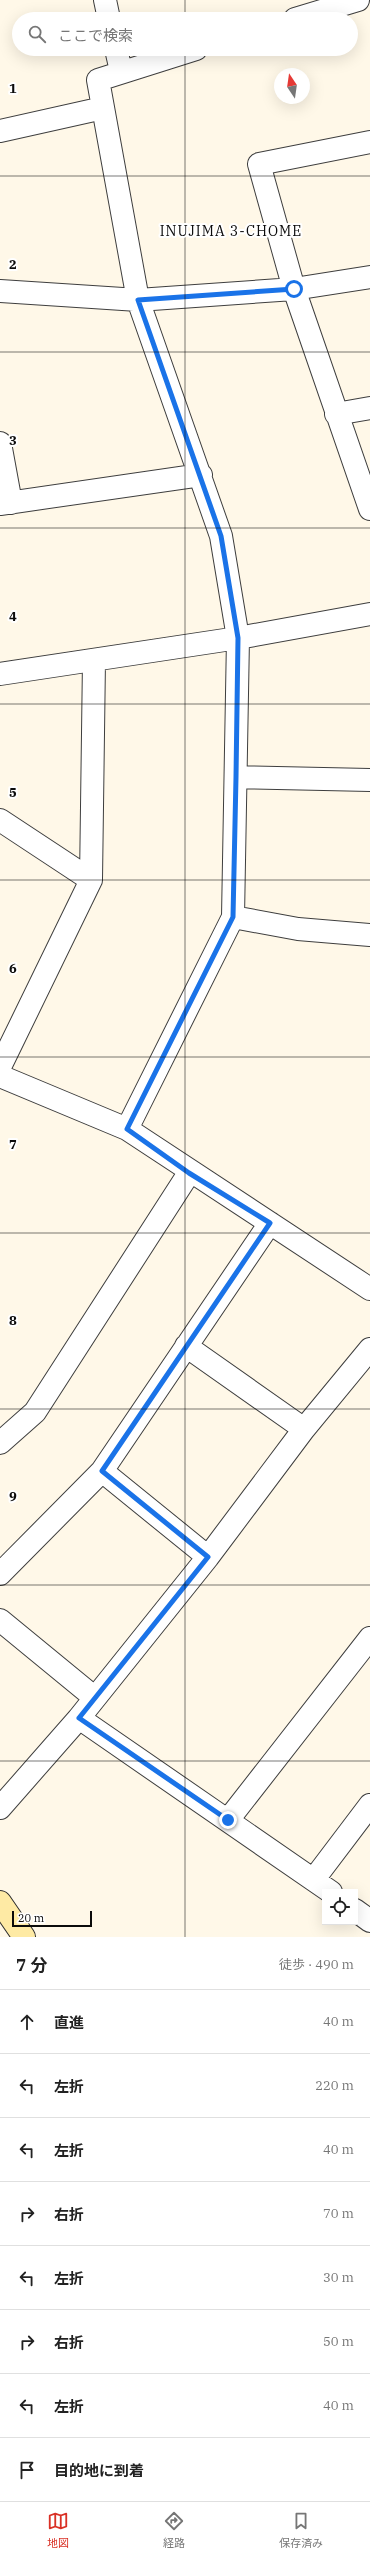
<!DOCTYPE html>
<html lang="ja">
<meta charset="utf-8">
<style>
:root{--surface:#fff;--page:#f2f2f2;--text:#222;--muted:#767676;--line:#e0e0e0;--accent:#d93025}
body{margin:0;font-family:"IBM Plex Serif","Noto Sans JP",serif;background:var(--page);color:var(--text)}
.controls{position:absolute;right:12px;bottom:12px;display:grid;overflow:hidden;border-radius:0px;box-shadow:0 4px 16px #0002}
.controls button{width:36px;height:36px;display:grid;place-items:center;padding:0;border:0;border-bottom:1px solid var(--line);background:var(--surface);color:var(--text);font:20px sans-serif}
.compass{position:absolute;left:274px;top:68px;width:36px;height:36px;border-radius:50%;background:var(--surface);box-shadow:0 4px 16px #0002;rotate:347deg}
.scale{position:absolute;left:12px;bottom:10px;width:80px;box-sizing:border-box;padding-left:4px;border:2px solid #0b0b0b;border-top:0;font-size:11px;line-height:14px;white-space:nowrap;color:#0b0b0b;-webkit-text-stroke:3px #fff;paint-order:stroke}
.stop{position:absolute;width:12px;height:12px;margin:-9px;border:3px solid #1a73e8;border-radius:50%;background:#fff}
.stop.end{background:#1a73e8;border-color:#fff;box-shadow:0 1px 4px #0008}
.list{margin:0;padding:0;list-style:none}
h2{display:flex;justify-content:space-between;align-items:center;height:52px;margin:0;padding:0 16px;font-size:17px}
h2 small{font-size:13px;font-weight:400;color:var(--muted)}
.list li{display:grid;grid-template-columns:26px 1fr auto;gap:12px;align-items:center;box-sizing:border-box;height:64px;padding:0 16px;border-top:1px solid var(--line)}
.list b{display:block;font-size:15px;white-space:nowrap}
.list em{font-size:13px;font-style:normal;color:var(--muted)}
.icon{flex:none;width:22px;height:22px;fill:none;stroke:currentColor;stroke-width:2;stroke-linecap:round;stroke-linejoin:round}
.map{position:relative;flex:none;width:370px;height:1937px;overflow:hidden}
.search{position:absolute;background:var(--surface);box-shadow:0 4px 16px #0002;left:12px;right:12px;top:12px;height:44px;display:flex;align-items:center;gap:10px;box-sizing:border-box;padding:0 14px;border-radius:22px;color:var(--muted);font-size:15px}
.sheet{height:564px;background:var(--surface)}
nav{display:flex;justify-content:space-around;align-items:center;box-sizing:border-box;height:56px;border-top:1px solid var(--line);background:var(--surface);font-size:11px;color:var(--muted)}
nav a{display:grid;justify-items:center;gap:2px}
nav .on{color:var(--accent)}
.map>svg:first-child{display:block}
.lines{fill:none;stroke-linecap:round;stroke-linejoin:round}
.street-casing{stroke:#3e3e3e;stroke-width:24}
.secondary-casing{stroke:#2d2d2d;stroke-width:24}
.street{stroke:#fff;stroke-width:22}
.secondary{stroke:#feeaa4;stroke-width:22}
.route{stroke:#1a73e8;stroke-width:5}
.grid{fill:none;stroke:#0b0b0b;stroke-width:1;stroke-opacity:0.55}
.labels{text-anchor:middle;stroke-width:4;stroke-linejoin:round;paint-order:stroke}
.neighbourhood-label{font-size:14px;letter-spacing:1px;fill:#0b0b0b;stroke:#fff}
.grid-label{font-size:13px;text-anchor:middle;font-weight:bold;fill:#0b0b0b;stroke:#fff;stroke-width:4;stroke-linejoin:round;paint-order:stroke}
</style>
<div class="map">
<svg width="370" height="1937" viewBox="0 0 370 1937">
<rect width="100%" height="100%" fill="#fff8e8"/>
<g class="lines">
<defs>
<path id="street" d="M105 0 109 19
M295 19 358 0
M116 49 121 71
M0 131 103 108
M370 142 259 164 294 289 370 509
M0 291 138 300 294 289 370 277
M336 414 370 408
M0 443 11 503
M0 504 201 475
M0 674 238 638 370 614
M236 777 370 780
M0 820 91 880
M233 917 298 929 370 935
M0 1067 91 880 94 660
M0 1076 127 1129 233 917 238 638 221 536 138 300 98 80 196 49
M127 1129 370 1289
M186 1346 304 1429
M0 1443 35 1412 189 1173
M102 1471 208 1557
M0 1574 102 1471 270 1223
M0 1620 95 1698
M0 1808 79 1718
M228 1820 370 1638
M314 1879 370 1805
M331 1892 79 1718 208 1557 304 1429 370 1349
M355 1910 370 1921"/>
<path id="secondary" d="M0 1902 24 1937"/>
</defs>
<use href="#street" class="street-casing"/>
<use href="#secondary" class="secondary-casing"/>
<use href="#street" class="street"/>
<use href="#secondary" class="secondary"/>
</g>
<g class="lines">
<path class="route" d="M228 1820 79 1718 208 1557 102 1471 270 1223 189 1173 127 1129 233 917 236 777 238 638 221 536 138 300 294 289"/>
</g>
<path class="grid" d="M185 0V19M185 49V1937M0 176H370M0 352H370M0 528H370M0 704H370M0 880H370M0 1057H370M0 1233H370M0 1409H370M0 1585H370M0 1761H370"/>
<g class="labels">
<g class="neighbourhood-label">
<text x="231" y="236">INUJIMA 3-CHOME</text>
</g>
</g>
<g class="grid-label">
<text x="13" y="93">1</text>
<text x="13" y="269">2</text>
<text x="13" y="445">3</text>
<text x="13" y="621">4</text>
<text x="13" y="797">5</text>
<text x="13" y="973">6</text>
<text x="13" y="1149">7</text>
<text x="13" y="1325">8</text>
<text x="13" y="1501">9</text>
</g>
</svg>
<div class="controls">
<button><svg class="icon" aria-label="locate" viewBox="0 0 24 24"><circle cx="12" cy="12" r="6"/><path d="M12 2v4M12 18v4M2 12h4M18 12h4"/></svg></button>
</div>
<svg class="compass" viewBox="-18 -18 36 36"><path d="M0-13l5 13h-10z" fill="#e53935"/><path d="M0 13l5-13h-10z" fill="#767676"/></svg>
<div class="scale">20 m</div>
<div class="stop" style="left:294px;top:289px"></div>
<div class="stop end" style="left:228px;top:1820px"></div>
<div class="search"><svg class="icon" aria-label="search" viewBox="0 0 24 24"><circle cx="10" cy="10" r="6"/><path d="M15 15l6 6"/></svg>ここで検索</div>
</div>
<section class="sheet">
<h2>7 分<small>徒歩 · 490 m</small></h2>
<ul class="list">
<li><svg class="icon" aria-label="ahead" viewBox="0 0 24 24"><path d="M12 20V5M6 11l6-6 6 6"/></svg><div><b>直進</b></div><em>40 m</em></li>
<li><svg class="icon" aria-label="left" viewBox="0 0 24 24"><path d="M17 20v-9H6M10 6l-5 5 5 5"/></svg><div><b>左折</b></div><em>220 m</em></li>
<li><svg class="icon" aria-label="left" viewBox="0 0 24 24"><path d="M17 20v-9H6M10 6l-5 5 5 5"/></svg><div><b>左折</b></div><em>40 m</em></li>
<li><svg class="icon" aria-label="right" viewBox="0 0 24 24"><path d="M7 20v-9h11M14 6l5 5-5 5"/></svg><div><b>右折</b></div><em>70 m</em></li>
<li><svg class="icon" aria-label="left" viewBox="0 0 24 24"><path d="M17 20v-9H6M10 6l-5 5 5 5"/></svg><div><b>左折</b></div><em>30 m</em></li>
<li><svg class="icon" aria-label="right" viewBox="0 0 24 24"><path d="M7 20v-9h11M14 6l5 5-5 5"/></svg><div><b>右折</b></div><em>50 m</em></li>
<li><svg class="icon" aria-label="left" viewBox="0 0 24 24"><path d="M17 20v-9H6M10 6l-5 5 5 5"/></svg><div><b>左折</b></div><em>40 m</em></li>
<li><svg class="icon" aria-label="arrive" viewBox="0 0 24 24"><path d="M6 21V4h12l-3 4 3 4H6"/></svg><div><b>目的地に到着</b></div></li>
</ul>
</section>
<nav>
<a class="on"><svg class="icon" aria-label="map" viewBox="0 0 24 24"><path d="M3 6l6-2 6 2 6-2v14l-6 2-6-2-6 2zM9 4v14M15 6v14"/></svg>地図</a>
<a><svg class="icon" aria-label="directions" viewBox="0 0 24 24"><path d="M12 3l9 9-9 9-9-9zM9 14v-3h6M13 9l2 2-2 2"/></svg>経路</a>
<a><svg class="icon" aria-label="saved" viewBox="0 0 24 24"><path d="M7 4h10v16l-5-4-5 4z"/></svg>保存済み</a>
</nav>
